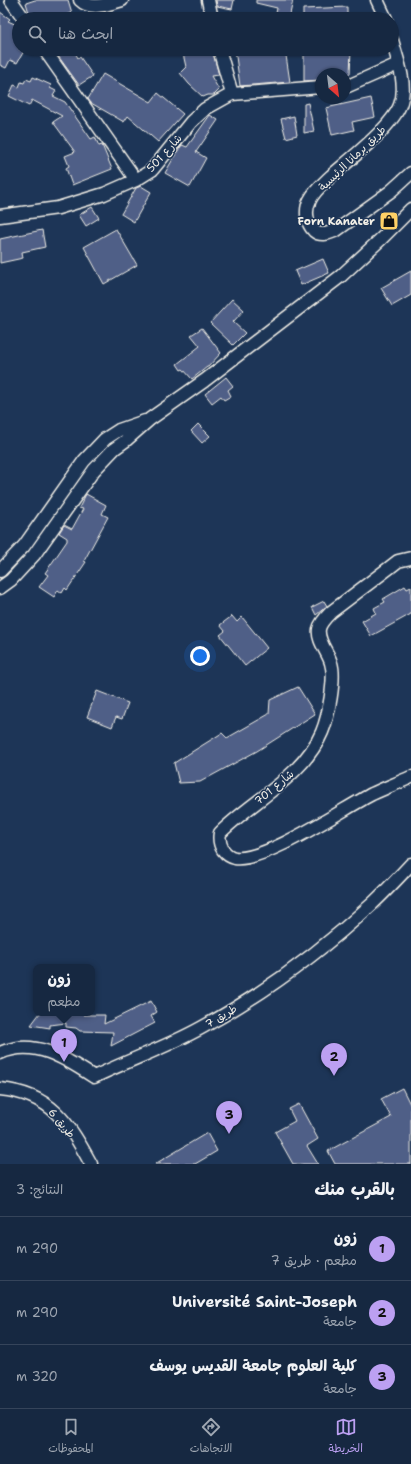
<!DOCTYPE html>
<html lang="ar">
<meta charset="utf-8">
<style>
:root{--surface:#162841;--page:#23344c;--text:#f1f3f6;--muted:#9ea6b1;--line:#35445a;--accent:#bca0f2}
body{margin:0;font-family:"Shantell Sans","Playpen Sans Arabic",sans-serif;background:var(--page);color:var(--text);direction:rtl}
.compass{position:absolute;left:315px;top:68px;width:36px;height:36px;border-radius:50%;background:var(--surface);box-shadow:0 1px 3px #0004;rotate:152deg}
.you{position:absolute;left:200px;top:656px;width:14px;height:14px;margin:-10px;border:3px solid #fff;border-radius:50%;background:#1a73e8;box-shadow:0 0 0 6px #1a73e833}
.badge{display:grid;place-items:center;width:26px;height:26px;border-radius:50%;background:var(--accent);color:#111;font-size:13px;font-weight:700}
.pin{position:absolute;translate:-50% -33px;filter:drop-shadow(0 1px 2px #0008)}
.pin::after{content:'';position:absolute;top:21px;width:14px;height:12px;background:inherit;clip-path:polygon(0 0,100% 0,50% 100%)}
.popup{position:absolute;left:33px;top:964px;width:62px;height:52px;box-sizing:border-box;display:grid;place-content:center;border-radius:8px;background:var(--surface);filter:drop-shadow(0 1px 3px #0005);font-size:13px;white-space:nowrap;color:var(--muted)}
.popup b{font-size:15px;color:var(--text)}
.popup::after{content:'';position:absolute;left:50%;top:100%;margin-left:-8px;border:8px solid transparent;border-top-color:var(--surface)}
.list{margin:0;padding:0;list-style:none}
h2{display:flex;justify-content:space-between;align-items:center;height:52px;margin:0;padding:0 16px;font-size:17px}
h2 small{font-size:13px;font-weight:400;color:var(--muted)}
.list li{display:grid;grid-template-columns:26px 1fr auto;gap:12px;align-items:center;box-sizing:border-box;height:64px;padding:0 16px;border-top:1px solid var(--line)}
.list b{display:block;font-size:15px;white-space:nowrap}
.list p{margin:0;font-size:13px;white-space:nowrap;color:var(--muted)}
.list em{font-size:13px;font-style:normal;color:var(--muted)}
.icon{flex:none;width:22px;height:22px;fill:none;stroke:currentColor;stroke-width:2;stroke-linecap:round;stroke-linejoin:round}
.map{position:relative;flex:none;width:411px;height:1164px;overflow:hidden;direction:ltr}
.search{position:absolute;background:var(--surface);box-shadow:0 1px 3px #0004;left:12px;right:12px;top:12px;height:44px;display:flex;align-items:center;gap:10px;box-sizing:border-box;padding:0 14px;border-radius:22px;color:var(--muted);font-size:15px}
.sheet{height:244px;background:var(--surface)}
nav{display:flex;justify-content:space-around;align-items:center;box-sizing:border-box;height:56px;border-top:1px solid var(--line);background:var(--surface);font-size:11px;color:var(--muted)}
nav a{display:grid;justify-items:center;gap:2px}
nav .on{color:var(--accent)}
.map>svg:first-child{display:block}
.building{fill:#505f87;stroke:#f4f1e8}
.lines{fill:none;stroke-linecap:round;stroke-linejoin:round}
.minor-casing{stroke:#f4f1e8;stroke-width:15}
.minor{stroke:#1d3557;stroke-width:12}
.labels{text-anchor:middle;stroke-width:3;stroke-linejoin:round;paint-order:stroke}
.street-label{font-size:11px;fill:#f4f1e8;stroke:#1d3557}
.poi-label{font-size:11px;font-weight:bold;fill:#f4f1e8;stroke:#1d3557;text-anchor:end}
</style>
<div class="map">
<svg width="411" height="1164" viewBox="0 0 411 1164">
<rect width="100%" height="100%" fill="#1d3557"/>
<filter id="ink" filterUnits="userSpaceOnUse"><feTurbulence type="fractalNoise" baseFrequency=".025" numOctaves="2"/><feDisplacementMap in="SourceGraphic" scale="8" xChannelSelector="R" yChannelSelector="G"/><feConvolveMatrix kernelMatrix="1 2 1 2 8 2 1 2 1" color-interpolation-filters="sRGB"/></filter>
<g filter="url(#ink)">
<path class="building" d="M35 0H68L72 13 55 19H31L26 3Z
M216 0H234L232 9 217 6Z
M256 0H293L289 19H275L277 8 256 3Z
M347 7V19H303V9Z
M0 12 10 19 8 21 19 26V49L24 51 17 63 10 60 6 68 0 65Z
M53 49H73L78 58 80 57 93 76 79 85Z
M182 49H212L219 75 211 76 219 90 214 95H208L203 97 189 84 180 73 186 67Z
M235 49H285L290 82 240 86Z
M304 49H351L350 74H321V80L304 81Z
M103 74 151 102 158 93 183 114 158 142 128 116 124 122 91 103 88 99Z
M33 77 51 85 50 88 56 91 53 96 65 102 91 139 95 137 99 146 102 145 112 169 72 185 66 168 69 166 65 156 75 152 53 122 62 116 32 100 29 106 9 96 14 85 19 87 21 82 24 83 26 79 31 81Z
M371 98 375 117 352 122 354 130 332 135 326 108Z
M308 103 314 131 304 133V104Z
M210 115 218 120 196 152 206 158 190 187 165 173 177 152 182 145 187 147Z
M294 116 297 135 286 138 281 119Z
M141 186 151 192 134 222 121 214 136 188Z
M92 207 99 218 86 226 79 215Z
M116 229 137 265 104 284 84 247Z
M42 230 45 247 22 252 23 258 0 263V239Z
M323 259 329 273 301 285 295 271Z
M411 271V295L392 306 381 288Z
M232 299 244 310 233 322 245 333 233 345 210 323Z
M202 328 221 353 208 367H207L192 379 183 369 181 370 177 364 200 346 191 335Z
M226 377 233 386 228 390 231 396 224 400 221 396 212 403 205 394Z
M198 424 210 436 202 443 191 431Z
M86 494 106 505 102 514 108 517 84 561 86 562 67 590 65 588 62 593 58 590 54 597 39 587 48 575 45 573 67 541V538L59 533 64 525 72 529 83 509 79 508Z
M405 586 407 589 411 587V614L371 636 362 621 376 613 374 608 385 602 383 599Z
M324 601 327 606 316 615 312 607Z
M232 616 237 622 242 617 267 648 245 666 220 635 225 631 220 625Z
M298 687 315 714 257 751 200 782 179 783 174 763 222 733 227 738 269 714 270 700Z
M97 691 128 703 122 719 116 717 112 727 87 717Z
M151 1001 157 1012 151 1016 155 1023 111 1046 113 1032 80 1031 76 1028 66 1027V1023L50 1025V1028L31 1025 40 1013H83L84 1015H105L104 1024Z
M402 1088 411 1106V1164H335L328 1151 391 1117 381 1099Z
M299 1104 318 1139 307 1146 318 1164H293L275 1132 295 1121 289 1109Z
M207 1133 217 1151 195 1164H155Z"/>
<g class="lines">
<defs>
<path id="minor" d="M11 0 24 19
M80 0C91 11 109 4 122 0
M208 0 212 19
M377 0 386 19
M392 40C397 59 408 85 400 105 392 127 349 160 330 177 323 184 314 191 310 200 305 209 306 223 314 231 321 237 330 233 337 230L391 191 411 173
M44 49 136 180
M219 49 232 94
M345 86H348L398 64
M0 216 58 208 104 194 136 180 152 170 191 122 205 109 232 94 321 87
M411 558 398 561 389 568 331 612C327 616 320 623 319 629 317 641 328 652 331 663 336 678 328 718 322 732 303 777 253 800 220 833 219 838 220 845 223 850 226 854 230 857 235 858 265 862 343 809 372 794 385 788 398 783 411 777
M0 571 24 546 84 461 105 439 119 430 145 421
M0 588 11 580 34 555 94 470 114 449 125 441 150 419 204 381 341 276 381 239 411 209
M0 1053C35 1038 65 1058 94 1077 129 1060 167 1047 201 1028 262 995 320 952 371 905 385 892 398 878 411 864
M0 1089C51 1094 68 1122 91 1164"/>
</defs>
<use href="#minor" class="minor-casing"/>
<use href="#minor" class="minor"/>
</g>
</g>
<defs>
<symbol id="shop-square" viewBox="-11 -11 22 22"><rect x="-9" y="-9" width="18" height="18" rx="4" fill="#ffd166" stroke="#1d3557"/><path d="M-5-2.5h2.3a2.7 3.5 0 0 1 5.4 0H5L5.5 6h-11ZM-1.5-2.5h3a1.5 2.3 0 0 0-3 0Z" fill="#111"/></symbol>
</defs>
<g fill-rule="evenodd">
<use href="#shop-square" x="378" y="210" width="22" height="22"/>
</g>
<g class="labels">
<g class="street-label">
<text transform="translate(164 153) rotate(-48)" y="4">شارع 501</text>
<text transform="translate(352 158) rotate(-44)" y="4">طريق برمانا الرئيسية</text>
<text transform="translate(274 787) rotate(-40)" y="4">شارع 701</text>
<text transform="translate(221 1016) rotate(-31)" y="4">طريق 7</text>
<text transform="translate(62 1123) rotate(50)" y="4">طريق 6</text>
</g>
<g class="poi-label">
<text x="375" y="225">Forn Kanater</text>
</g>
</g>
</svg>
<svg class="compass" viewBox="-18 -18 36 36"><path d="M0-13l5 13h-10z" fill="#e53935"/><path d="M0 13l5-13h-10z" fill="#9ea6b1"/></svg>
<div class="you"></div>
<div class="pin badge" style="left:64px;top:1062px">1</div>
<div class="popup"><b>زون</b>مطعم</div>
<div class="pin badge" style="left:334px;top:1076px">2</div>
<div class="pin badge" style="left:229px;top:1134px">3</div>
<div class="search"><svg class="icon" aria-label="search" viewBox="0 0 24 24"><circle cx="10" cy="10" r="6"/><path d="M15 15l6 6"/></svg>ابحث هنا</div>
</div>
<section class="sheet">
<h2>بالقرب منك<small>النتائج: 3</small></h2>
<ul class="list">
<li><span class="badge">1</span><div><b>زون</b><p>مطعم · طريق 7</p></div><em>290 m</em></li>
<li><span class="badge">2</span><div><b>Université Saint-Joseph</b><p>جامعة</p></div><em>290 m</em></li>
<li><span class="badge">3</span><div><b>كلية العلوم جامعة القديس يوسف</b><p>جامعة</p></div><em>320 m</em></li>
</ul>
</section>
<nav>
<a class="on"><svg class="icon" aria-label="map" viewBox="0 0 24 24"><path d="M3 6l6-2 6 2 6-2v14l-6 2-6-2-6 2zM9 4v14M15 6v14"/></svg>الخريطة</a>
<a><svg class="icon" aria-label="directions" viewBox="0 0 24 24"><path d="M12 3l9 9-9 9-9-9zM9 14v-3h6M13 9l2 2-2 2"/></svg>الاتجاهات</a>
<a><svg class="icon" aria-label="saved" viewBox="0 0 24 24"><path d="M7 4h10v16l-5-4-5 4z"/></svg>المحفوظات</a>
</nav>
